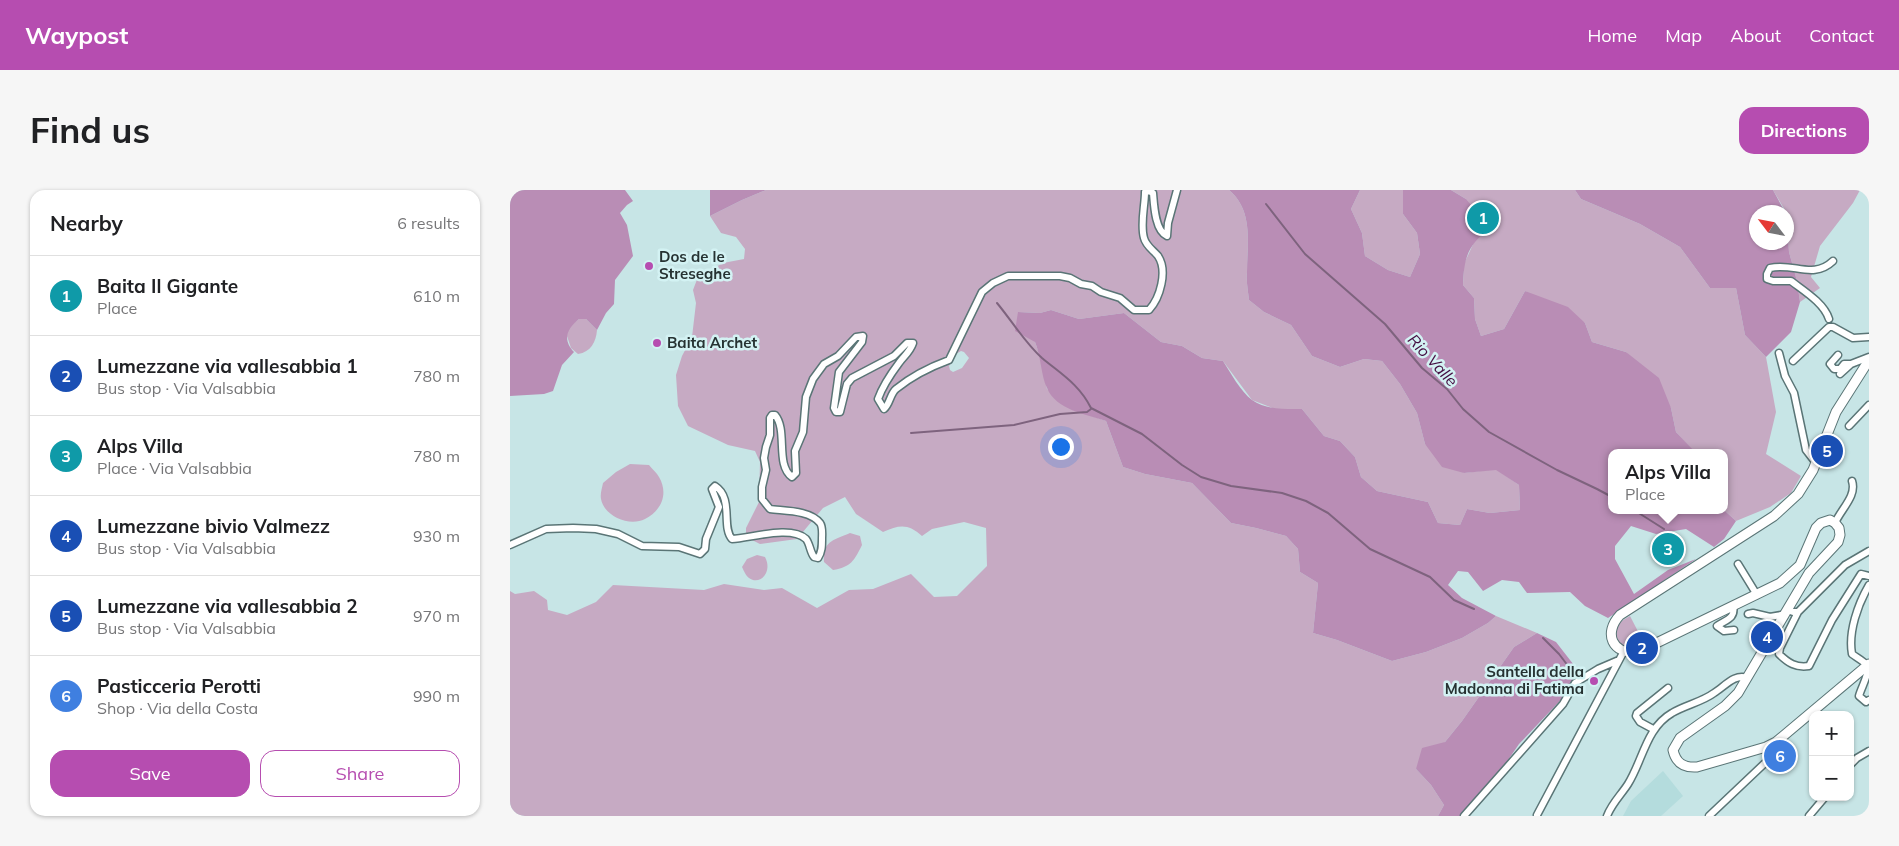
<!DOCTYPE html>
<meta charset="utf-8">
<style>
:root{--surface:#fff;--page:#f6f6f6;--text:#202124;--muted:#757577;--line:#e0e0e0;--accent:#b64db0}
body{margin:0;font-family:Mulish,sans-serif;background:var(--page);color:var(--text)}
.controls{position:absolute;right:15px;bottom:15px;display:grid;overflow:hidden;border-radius:10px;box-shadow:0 1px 4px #0004}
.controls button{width:45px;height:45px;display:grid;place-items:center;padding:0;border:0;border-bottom:1px solid var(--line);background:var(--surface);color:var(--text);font:25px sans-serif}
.compass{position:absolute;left:1239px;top:15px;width:45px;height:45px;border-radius:50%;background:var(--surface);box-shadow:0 1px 4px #0004;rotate:302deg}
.you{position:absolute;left:550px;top:256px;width:18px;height:18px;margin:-12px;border:4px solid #fff;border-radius:50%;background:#1a73e8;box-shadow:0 0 0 8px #1a73e833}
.badge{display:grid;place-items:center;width:32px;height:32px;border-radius:50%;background:var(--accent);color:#fff;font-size:16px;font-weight:700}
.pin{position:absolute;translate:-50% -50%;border:2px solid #fff;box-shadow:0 1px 5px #0006}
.popup{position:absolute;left:1098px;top:259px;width:120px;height:65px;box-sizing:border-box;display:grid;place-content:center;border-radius:10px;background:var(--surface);filter:drop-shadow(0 1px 4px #0005);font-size:16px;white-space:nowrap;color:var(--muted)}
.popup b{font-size:19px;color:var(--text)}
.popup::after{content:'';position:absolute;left:50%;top:100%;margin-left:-10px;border:10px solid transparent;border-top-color:var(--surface)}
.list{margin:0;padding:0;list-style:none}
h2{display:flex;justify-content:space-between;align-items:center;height:65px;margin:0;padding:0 20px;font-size:21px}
h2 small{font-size:16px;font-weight:400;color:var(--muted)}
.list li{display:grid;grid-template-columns:32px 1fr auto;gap:15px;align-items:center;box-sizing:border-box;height:80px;padding:0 20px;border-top:1px solid var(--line)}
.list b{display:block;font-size:19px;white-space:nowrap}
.list p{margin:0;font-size:16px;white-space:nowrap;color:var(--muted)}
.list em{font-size:16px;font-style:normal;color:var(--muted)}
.actions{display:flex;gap:10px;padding:15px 20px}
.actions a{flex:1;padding:11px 0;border:1px solid var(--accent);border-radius:15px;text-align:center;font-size:18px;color:var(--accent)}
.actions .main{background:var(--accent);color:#fff}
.map{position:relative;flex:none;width:1359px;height:626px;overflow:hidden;border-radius:15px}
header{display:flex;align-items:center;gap:30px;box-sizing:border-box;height:70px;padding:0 25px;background:var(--accent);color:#fff}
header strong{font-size:24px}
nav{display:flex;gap:28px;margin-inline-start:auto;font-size:18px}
.intro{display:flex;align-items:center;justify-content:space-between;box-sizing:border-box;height:120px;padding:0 30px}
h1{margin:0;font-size:35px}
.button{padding:12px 22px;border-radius:15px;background:var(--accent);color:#fff;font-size:18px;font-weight:700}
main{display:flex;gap:30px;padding:0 30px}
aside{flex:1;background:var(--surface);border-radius:15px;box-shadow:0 1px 4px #0004}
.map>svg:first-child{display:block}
.built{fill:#b4dcdd}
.green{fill:#c6aac3;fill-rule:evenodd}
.forest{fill:#b98db5}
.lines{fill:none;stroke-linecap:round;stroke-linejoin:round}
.stream{stroke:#7e637e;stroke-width:2}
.minor-casing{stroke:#5a7576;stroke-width:9}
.secondary-casing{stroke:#5a7576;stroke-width:11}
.minor{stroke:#fff;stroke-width:6}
.secondary{stroke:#fff;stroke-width:9}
.poi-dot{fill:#b64db0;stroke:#d3f2f3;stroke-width:2}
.labels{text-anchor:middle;stroke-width:5;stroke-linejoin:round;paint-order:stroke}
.poi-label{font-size:15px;font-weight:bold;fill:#263232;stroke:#d3f2f3;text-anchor:start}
.water-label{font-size:16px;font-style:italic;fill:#440d41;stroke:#d3f2f3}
</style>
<header>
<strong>Waypost</strong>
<nav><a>Home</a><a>Map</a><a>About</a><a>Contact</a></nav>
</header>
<div class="intro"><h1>Find us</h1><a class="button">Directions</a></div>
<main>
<aside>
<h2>Nearby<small>6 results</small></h2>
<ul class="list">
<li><span class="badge" style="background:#0f9aa8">1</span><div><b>Baita Il Gigante</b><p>Place</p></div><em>610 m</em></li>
<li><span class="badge" style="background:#1a4fb4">2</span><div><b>Lumezzane via vallesabbia 1</b><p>Bus stop · Via Valsabbia</p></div><em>780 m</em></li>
<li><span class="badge" style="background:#0f9aa8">3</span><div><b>Alps Villa</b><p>Place · Via Valsabbia</p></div><em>780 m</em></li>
<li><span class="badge" style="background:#1a4fb4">4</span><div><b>Lumezzane bivio Valmezz</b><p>Bus stop · Via Valsabbia</p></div><em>930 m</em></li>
<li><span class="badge" style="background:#1a4fb4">5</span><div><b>Lumezzane via vallesabbia 2</b><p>Bus stop · Via Valsabbia</p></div><em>970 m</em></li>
<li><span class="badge" style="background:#3f7fe0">6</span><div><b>Pasticceria Perotti</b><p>Shop · Via della Costa</p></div><em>990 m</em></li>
</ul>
<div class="actions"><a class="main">Save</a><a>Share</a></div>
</aside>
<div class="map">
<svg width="1359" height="626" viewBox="0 0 1359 626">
<rect width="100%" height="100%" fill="#c7e5e6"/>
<path class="built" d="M1153 581 1173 606 1151 626H1113L1121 611Z"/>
<path class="green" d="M256 0H719C744 21 737 54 737 82 736 91 738 100 739 110L754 122 781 135 802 166 830 177 854 169 872 171 890 194 907 223 915 254 954 283 986 279 1009 295 1010 320 980 323 957 319 950 335 928 333 918 312 867 301 851 287 845 267 830 251 814 246 792 219H765L742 210 713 171 692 168 672 156 651 152 614 123 569 129 541 120 530 123 508 122 525 152 530 166 537 199 574 223 596 231 613 277 635 284 682 293 721 333 746 338 776 346 788 359 790 382 808 393 803 443 827 450 882 471 916 462 952 448 978 433 986 426 1027 443 1004 457 952 531 935 552 906 579 921 595 934 615 928 626H0V401L5 404 24 401 37 410 38 420 57 425 86 412 103 395 194 400 214 394 254 400 272 398 307 418 339 400 363 399 401 384 424 407 447 406 477 376 476 338 454 332 422 339 412 346C399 334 390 334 373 342L346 324 335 307 313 318 287 349 250 354 236 347V338L249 312 250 272 245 261 218 255 178 236 168 216 166 185 172 166 182 147 186 113 183 100 188 87 213 73 234 69 235 59 226 47 211 43 200 26 232 10ZM451 161 454 162 459 168 452 178 443 182 440 180 439 176 443 171 444 165Z
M850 0H893V24L907 43 910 64 900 87 878 80 855 66 852 43 841 19Z
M941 0H1065L1071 9 1130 34 1170 57 1200 98H1226L1235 145 1256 167 1266 222 1256 264 1291 286 1281 303 1260 317 1226 331 1214 320V263H1185L1166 242 1161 218 1116 162 1082 152 1075 133 1015 101 994 139 971 146 965 129 964 108 953 95 954 74 965 50 956 9Z
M1263 0H1350L1343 13 1310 56 1301 87 1310 98 1290 112 1287 91 1279 62 1276 22Z
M69 129H76L87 140C86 152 81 162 68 164L61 158 56 143 60 136Z
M120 274 139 275C142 279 147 283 149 287 159 304 151 321 135 329 119 337 94 326 91 309 90 304 92 298 93 293L106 282Z
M340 343 350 346 352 355C344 371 341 377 323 380L314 372C312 351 324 350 340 343Z
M247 365 255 367C263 382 250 396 239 388 236 386 234 381 232 377L237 369Z
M1120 426 1135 455C1132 456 1127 459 1123 459 1112 459 1102 447 1107 437 1110 431 1115 429 1120 426Z"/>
<path class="forest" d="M0 0H115L123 11 117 15 110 23 117 35 123 66 105 90 104 114 96 123 87 140 76 129H69C57 139 52 149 64 162L52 175 43 201 34 204 0 206Z
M200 0H256L232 10 200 26Z
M719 0H850L841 19 852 43 855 66 878 80 900 87 910 64 907 43 893 24V0H941L956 9 980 38C958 55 954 67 953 95L964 108 965 129 971 146 994 139 1015 101 1058 117 1075 133 1082 152 1116 162 1149 188 1161 218 1166 242 1185 262 1102 263V320H1214L1226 331 1214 349 1204 357 1176 339 1146 344 1121 336 1105 356V369L1124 404 1158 380 1186 369 1098 428 1075 416 1060 402 1017 403 1009 392 992 390 973 401 958 382 948 381 938 395 952 408 986 426 978 433 952 448 916 462 882 471 827 450 803 443 808 393 790 382 788 359 776 346 746 338 721 333 682 293 635 284 613 277 596 231C576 224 546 220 537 198 531 186 531 166 525 152L505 141 508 122 530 123 541 120 569 129 614 123 651 152 672 156 692 168 713 171C720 182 731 202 742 210 756 220 776 219 792 219L814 246 830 251 845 267 851 287 867 301 918 312 928 333 950 335 957 319 980 323 1010 320 1009 295 986 280 954 283 932 277 915 254 907 223 890 194 872 171 854 169 830 177 802 166 781 135 754 122 739 110C738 100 736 91 737 82 737 54 744 21 719 0Z
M1065 0H1263L1275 22H1246V52H1276L1277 32 1279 62 1287 91 1290 112 1281 142 1256 167 1235 145 1226 98H1200L1170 57 1130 34 1071 9Z
M1027 443 1046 452 1067 479 1066 494 1009 554 983 592 956 626H928L934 615 921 595 906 579 912 558 935 552 952 531 1004 457Z"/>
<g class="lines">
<path class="stream" d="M756 14 795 64 875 134 912 178 937 199 953 219 979 242 1047 280 1087 299 1102 307
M487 113C502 131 515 153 532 168 551 184 569 194 581 218L632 244 672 275 691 287 721 296 772 303 796 311 818 323 860 359 920 387 944 410 964 419
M401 243 504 235 550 224 577 222 581 219
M1124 320 1154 339
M1033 448 1049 464 1068 489"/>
<defs>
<path id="minor" d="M1319 129C1314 113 1294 101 1281 91H1263L1257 89V84L1260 78C1283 72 1303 90 1323 71
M1269 163 1275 186 1284 203 1296 260 1306 273
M1328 165 1320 174 1324 179H1330L1334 174H1341
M1283 171 1319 137H1323L1343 148 1359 147
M1330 184 1341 174 1359 167
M1339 236 1359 215
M1325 333C1331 319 1347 306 1342 291
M0 355 36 339 63 338 86 339 108 344 132 356 169 357 190 364 195 359 196 349 209 317 202 299 205 296C224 308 211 337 222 349 241 348 281 335 296 349 300 354 300 362 304 367L308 368C312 362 312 356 312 349 312 344 313 337 310 333 300 320 275 321 260 319L252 309V297L256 280 254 268 256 257 260 245V228L262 225H265C278 240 265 275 282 287L286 283 285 261 293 242 296 207 303 189 314 174 328 166 346 147 353 146 352 152 329 182 324 218 326 222H330L337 194 342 188 384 166 397 153H403C400 162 394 166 389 173 380 185 373 195 368 209L374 219C380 214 380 204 386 199 402 186 420 177 439 170L472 102 483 93 498 86H550L560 88 571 94 582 96 591 102 610 108 624 120H639C650 108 658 81 648 66 643 60 636 56 634 48 630 34 635 16 635 2L639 1 643 3C644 15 645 41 657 46L658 33 667 0
M1228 374 1247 405
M1359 395C1348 414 1338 442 1342 464 1346 467 1355 472 1358 476 1359 485 1351 498 1349 506L1356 512 1359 510
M1223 416C1226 429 1215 430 1207 436L1214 441 1224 440
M1277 420 1283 422H1288L1335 375 1359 361
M1288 422 1270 458 1269 464C1278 473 1286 478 1299 476L1322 430 1351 384 1359 386
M1238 424 1243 423 1260 427 1271 425 1274 427
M1143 539 1130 532 1126 526 1127 523 1158 498
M1340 575 1347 568 1359 561
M1027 625 1114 461
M954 626 1053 514 1065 493 1088 479 1109 470
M1097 626C1102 613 1111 605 1118 594 1133 570 1136 538 1162 523 1175 515 1192 512 1204 503 1214 497 1225 483 1237 488
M1199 626 1256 572 1259 567 1256 557
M1299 626 1315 607"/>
<path id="secondary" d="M1359 170 1326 222 1303 280 1288 304 1264 326 1110 425C1093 443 1102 465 1128 462L1270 393 1290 375 1306 338 1311 333 1320 330 1325 333 1329 338 1330 345 1328 352 1299 383 1228 503 1215 516 1170 548 1163 560C1166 573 1173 578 1187 577L1256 557 1266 552 1359 474"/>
</defs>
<use href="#minor" class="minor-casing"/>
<use href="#secondary" class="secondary-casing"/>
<use href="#minor" class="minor"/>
<use href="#secondary" class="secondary"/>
</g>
<g class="poi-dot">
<circle cx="139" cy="76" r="5"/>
<circle cx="147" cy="153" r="5"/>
<circle cx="1084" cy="491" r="5"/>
</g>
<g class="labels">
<g class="poi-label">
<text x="149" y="72">Dos de le<tspan x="149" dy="17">Streseghe</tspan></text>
<text x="157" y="158">Baita Archet</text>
<text x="1074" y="487" text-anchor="end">Santella della<tspan x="1074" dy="17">Madonna di Fatima</tspan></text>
</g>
<g class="water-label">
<text transform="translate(923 170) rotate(47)" y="6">Rio Valle</text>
</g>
</g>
</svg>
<div class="controls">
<button>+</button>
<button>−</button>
</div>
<svg class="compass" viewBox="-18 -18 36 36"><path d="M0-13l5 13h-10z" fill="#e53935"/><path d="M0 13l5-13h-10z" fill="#757577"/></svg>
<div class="you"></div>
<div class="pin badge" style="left:973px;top:28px;background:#0f9aa8">1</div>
<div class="pin badge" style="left:1132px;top:458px;background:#1a4fb4">2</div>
<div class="pin badge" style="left:1158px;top:359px;background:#0f9aa8">3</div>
<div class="popup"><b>Alps Villa</b>Place</div>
<div class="pin badge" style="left:1257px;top:447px;background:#1a4fb4">4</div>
<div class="pin badge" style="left:1317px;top:261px;background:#1a4fb4">5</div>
<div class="pin badge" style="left:1270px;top:566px;background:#3f7fe0">6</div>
</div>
</main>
